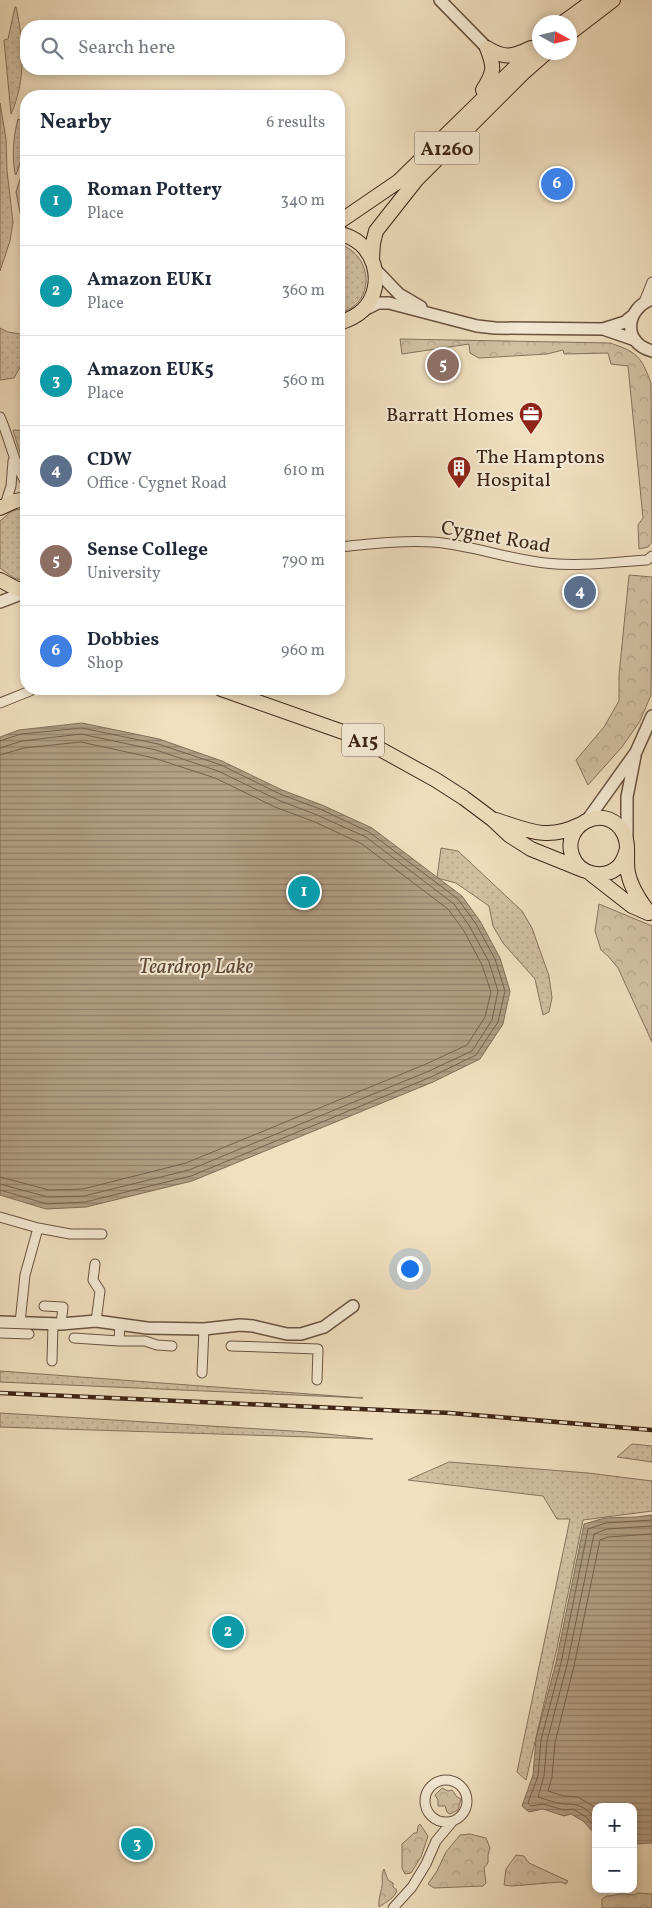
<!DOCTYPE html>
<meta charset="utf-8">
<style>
:root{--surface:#fff;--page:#f6f6f7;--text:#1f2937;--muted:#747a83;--line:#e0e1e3;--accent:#8f2418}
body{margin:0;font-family:Vollkorn,serif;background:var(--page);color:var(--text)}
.controls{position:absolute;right:15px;bottom:15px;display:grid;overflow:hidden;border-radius:10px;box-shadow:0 2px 8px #0003}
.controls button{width:45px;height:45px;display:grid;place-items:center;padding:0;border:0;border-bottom:1px solid var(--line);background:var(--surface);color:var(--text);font:25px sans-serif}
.compass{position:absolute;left:532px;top:15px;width:45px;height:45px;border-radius:50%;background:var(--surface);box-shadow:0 2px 8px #0003;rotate:98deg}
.you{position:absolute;left:409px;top:1268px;width:18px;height:18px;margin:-12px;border:4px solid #fff;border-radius:50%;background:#1a73e8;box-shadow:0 0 0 8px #1a73e833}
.badge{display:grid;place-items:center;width:32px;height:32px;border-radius:50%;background:var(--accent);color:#fff;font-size:16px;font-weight:700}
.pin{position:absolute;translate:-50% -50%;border:2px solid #fff;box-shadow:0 1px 5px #0006}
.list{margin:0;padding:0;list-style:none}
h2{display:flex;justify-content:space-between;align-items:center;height:65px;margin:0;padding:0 20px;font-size:21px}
h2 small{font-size:16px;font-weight:400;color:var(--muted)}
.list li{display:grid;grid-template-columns:32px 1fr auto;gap:15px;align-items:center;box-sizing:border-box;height:90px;padding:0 20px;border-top:1px solid var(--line)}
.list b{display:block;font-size:19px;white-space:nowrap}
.list p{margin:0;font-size:16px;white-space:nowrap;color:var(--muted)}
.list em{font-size:16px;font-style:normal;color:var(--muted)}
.icon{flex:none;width:28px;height:28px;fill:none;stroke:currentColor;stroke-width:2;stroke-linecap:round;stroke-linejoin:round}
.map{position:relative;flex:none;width:652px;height:1908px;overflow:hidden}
.search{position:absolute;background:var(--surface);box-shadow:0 2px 8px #0003;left:20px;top:20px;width:325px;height:55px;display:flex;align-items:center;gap:12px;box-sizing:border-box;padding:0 18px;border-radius:20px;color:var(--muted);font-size:19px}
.panel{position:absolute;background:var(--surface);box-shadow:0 2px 8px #0003;left:20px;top:90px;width:325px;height:605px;border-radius:20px}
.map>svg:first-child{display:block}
.grass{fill:url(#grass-dots);stroke:#87725c}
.forest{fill:url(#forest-crowns);stroke:#87725c}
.water{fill:url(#water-rules);stroke:#836e59}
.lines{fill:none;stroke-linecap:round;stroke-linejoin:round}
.shore{stroke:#78624e;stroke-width:1}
.minor-casing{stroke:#695240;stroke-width:11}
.tertiary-casing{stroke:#695240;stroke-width:14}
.primary-casing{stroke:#3c2315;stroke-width:16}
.minor{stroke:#f6ebd6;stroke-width:9}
.tertiary{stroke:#f6ebd6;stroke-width:11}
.primary{stroke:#f1e0c0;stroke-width:14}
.rail-casing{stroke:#3c2315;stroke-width:4.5}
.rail{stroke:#f6ebd6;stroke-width:2.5;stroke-dasharray:8;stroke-linecap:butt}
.labels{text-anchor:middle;stroke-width:4;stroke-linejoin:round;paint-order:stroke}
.shield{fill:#f6ebd6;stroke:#745f4f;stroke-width:1}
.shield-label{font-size:19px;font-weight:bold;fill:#3c2315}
.poi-label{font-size:20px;fill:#3c2315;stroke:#f6ebd6;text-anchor:end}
.street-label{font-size:20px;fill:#3c2315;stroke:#f6ebd6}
.water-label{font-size:21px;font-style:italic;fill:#604837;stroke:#f6ebd6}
</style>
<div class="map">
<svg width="652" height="1908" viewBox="0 0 652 1908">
<defs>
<pattern id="grass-dots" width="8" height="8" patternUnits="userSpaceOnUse" patternTransform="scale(1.25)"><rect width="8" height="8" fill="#d2c0a3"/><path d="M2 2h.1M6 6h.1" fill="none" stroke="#b5a58b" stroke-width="1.8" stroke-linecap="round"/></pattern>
<pattern id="forest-crowns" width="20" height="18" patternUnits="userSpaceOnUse" patternTransform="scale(1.25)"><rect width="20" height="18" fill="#d2c0a3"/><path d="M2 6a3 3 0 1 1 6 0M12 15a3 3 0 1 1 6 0" fill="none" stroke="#b5a58b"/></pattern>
<pattern id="water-rules" width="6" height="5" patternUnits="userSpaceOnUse" patternTransform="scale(1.25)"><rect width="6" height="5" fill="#b3a086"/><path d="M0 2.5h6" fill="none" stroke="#93826c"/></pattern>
</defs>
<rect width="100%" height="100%" fill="#f1e0c0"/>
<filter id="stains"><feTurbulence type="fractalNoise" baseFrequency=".004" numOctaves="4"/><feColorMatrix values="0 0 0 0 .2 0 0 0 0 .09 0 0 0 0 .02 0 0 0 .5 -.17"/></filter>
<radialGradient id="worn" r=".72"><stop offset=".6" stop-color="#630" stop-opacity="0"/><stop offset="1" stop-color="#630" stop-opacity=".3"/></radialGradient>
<path class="grass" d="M15 7H16C24 42 26 81 11 114L4 40 8 39Z
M0 103 6 139 7 171 13 222 10 241 0 271Z
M18 119 26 122V146L16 175 15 174C12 155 13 138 18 119Z
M25 164 26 201 23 213H20L16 192Z
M339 244C374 255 376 305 339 313Z
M0 328 8 332 26 335V366L20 367 14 378 0 380Z
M13 430 26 431V472L25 469Z
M23 508H26L25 581 14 578 0 568V521L12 511Z
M441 848 458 851 522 911 532 928 549 976 552 998 549 1012 543 1015 535 979 503 943 493 926 489 906 456 883 437 878Z
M0 1371 363 1398 0 1382Z
M0 1413 308 1432 373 1439 0 1427Z
M632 1444 652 1446V1462L617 1457Z
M449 1462 588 1473 652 1481V1511L583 1520 557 1648 526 1780 517 1772 570 1519H557L543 1496 408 1480Z"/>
<path class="forest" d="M400 339 610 343C637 352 641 356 651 383L652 542 648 547 639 549 638 525 643 518 628 366 611 364 608 353 564 354 563 350 547 354 479 358 470 353 469 344 402 354Z
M629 575 652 577 651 695 640 721 622 747 588 785 576 760 604 727 619 701V675Z
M599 904 652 926V1042L618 968 608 956 601 950 595 931Z
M442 1788 448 1791 452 1790 457 1797 461 1799 458 1810 450 1814 447 1812 445 1806H438V1800L435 1795Z
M420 1824 428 1836 421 1857 411 1873 405 1874 402 1868V1844L414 1833H417L418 1826Z
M470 1834 486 1838 490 1848 488 1855V1863L484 1868 486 1883 483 1886 434 1888 428 1884 437 1871 446 1852 460 1835Z
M516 1855 524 1856 529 1863 568 1881 566 1884 561 1882 511 1886 504 1885 506 1869Z
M384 1869 388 1880 393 1883V1887L397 1890C395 1898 386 1902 379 1907 378 1899 381 1893 382 1886 383 1879 381 1875 384 1869Z
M638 1893 652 1894V1908H602V1899L607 1896C612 1896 615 1895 620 1894 627 1893 631 1897 638 1893Z"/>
<path class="water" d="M82 723 159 739 222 761 282 790 322 805 372 828 462 896 480 921 500 958 510 991 503 1024 480 1059 433 1082 192 1181 86 1207 46 1209 0 1195V737L19 730Z
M652 1515V1843L633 1844V1807H596V1835L583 1821 571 1814 564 1816 543 1809 529 1812 522 1806 533 1775 536 1739 556 1662 584 1524 605 1518 636 1517Z"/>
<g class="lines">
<path class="shore" d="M0 741 21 734 82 728 158 744 221 765 280 794 320 809 369 832 458 899 476 924 495 959 505 991 498 1022 476 1055 431 1077 191 1176 85 1202 47 1204 0 1190
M0 748 22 741 81 734 156 750 218 771 278 800 317 815 366 837 454 904 470 927 489 962 498 991 492 1020 472 1051 429 1071 189 1170 84 1196 48 1197 0 1184
M0 755 24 748 81 742 154 758 215 778 275 807 315 822 362 844 448 909 464 931 482 965 491 992 485 1017 467 1045 426 1064 186 1163 83 1189 49 1190 0 1177
M596 1808 578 1797 564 1796 548 1791 552 1777 555 1743 574 1666 600 1540 608 1537 652 1534
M596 1819C585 1807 580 1804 565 1804 557 1804 545 1799 538 1797L544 1776 547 1741 567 1665 594 1534 607 1529 652 1526
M596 1828 586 1817 573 1809 564 1810 543 1804 531 1806 528 1803 538 1776 541 1740 561 1663 588 1529 606 1523 652 1520"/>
<defs>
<path id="minor" d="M644 302 652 282
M0 417C10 439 13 462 26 483
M5 505 11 486 13 461
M339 547C370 544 402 540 433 542 472 545 507 559 545 563 579 567 613 562 647 560L652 556
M0 703 30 691
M0 1217 38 1228 25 1275 20 1323
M38 1228 70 1234H102
M95 1264 93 1280 100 1291 96 1321
M44 1306 63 1307 61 1324
M0 1333 29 1334
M74 1338 119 1341 120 1324
M119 1341H145L157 1345 172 1346
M231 1346 318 1349 317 1380
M52 1361 53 1324
M202 1373 204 1329
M425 1801a21 21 0 1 1 42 0a21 21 0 1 1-42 0Z
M393 1908 412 1887 426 1864 436 1841 452 1822"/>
<path id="tertiary" d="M440 0 487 48
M375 269 399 294 421 307
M652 299C625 309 622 343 652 351
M364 310 378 303H389L477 326 495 328 603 329 625 322 631 317
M603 329 635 340
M0 602 26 592
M588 819 636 752 652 716
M627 839V797L635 756
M0 1322 61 1324 96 1321 147 1328 204 1329 240 1325 253 1326 287 1334H301L324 1327 353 1306"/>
<path id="primary" d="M564 22 594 0
M570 33 613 0
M487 48C505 59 512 57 531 48
M483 90C494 72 495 68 487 48
M339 222 399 181 540 43
M339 234C374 239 388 285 363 310 356 317 348 320 339 323
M372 259 373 243 376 231 417 179 523 73 547 52
M0 508 15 501 26 499
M0 580 17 589H26
M221 689 360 738 436 780 464 798 492 819 509 835 531 849 583 870
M496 820C527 830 547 841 579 825
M627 849C625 856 623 862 619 866 604 881 578 874 572 855 562 826 602 803 621 829 631 842 625 858 628 873 631 888 640 901 649 913
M591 874 632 906 648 913"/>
</defs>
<use href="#minor" class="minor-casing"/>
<use href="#tertiary" class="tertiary-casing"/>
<use href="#primary" class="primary-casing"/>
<use href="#minor" class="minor"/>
<use href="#tertiary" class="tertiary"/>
<use href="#primary" class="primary"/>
<defs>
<path id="rail" d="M0 1393 450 1413 652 1430"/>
</defs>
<use href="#rail" class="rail-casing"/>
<use href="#rail" class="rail"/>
</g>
<defs>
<symbol id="office-pin" viewBox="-11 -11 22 30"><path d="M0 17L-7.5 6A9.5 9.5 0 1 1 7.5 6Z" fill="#8f2418" stroke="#f6ebd6"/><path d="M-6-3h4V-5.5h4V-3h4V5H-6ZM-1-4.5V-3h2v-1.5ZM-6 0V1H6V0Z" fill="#fff"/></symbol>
<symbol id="building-pin" viewBox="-11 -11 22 30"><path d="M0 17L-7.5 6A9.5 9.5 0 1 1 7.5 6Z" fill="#8f2418" stroke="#f6ebd6"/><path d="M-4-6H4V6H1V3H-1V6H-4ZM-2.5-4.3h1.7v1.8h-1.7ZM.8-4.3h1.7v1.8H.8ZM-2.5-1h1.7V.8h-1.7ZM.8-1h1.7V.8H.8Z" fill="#fff"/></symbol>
</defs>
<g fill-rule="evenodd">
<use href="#office-pin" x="517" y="400" width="28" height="38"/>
<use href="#building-pin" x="445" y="454" width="28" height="38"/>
</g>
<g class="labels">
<g class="shield">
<rect x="414.5" y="131.5" width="65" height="33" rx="4"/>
<rect x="342" y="723.5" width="42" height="33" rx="4"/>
</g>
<g class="shield-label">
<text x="447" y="155">A1260</text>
<text x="363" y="747">A15</text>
</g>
<g class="poi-label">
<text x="514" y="421">Barratt Homes</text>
<text x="476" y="463" text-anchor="start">The Hamptons<tspan x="476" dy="23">Hospital</tspan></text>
</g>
<g class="street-label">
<text transform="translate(496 536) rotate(10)" y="7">Cygnet Road</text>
</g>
<g class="water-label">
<text x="196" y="973">Teardrop Lake</text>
</g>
</g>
<rect width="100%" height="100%" filter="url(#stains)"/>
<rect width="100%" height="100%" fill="url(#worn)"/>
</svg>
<div class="controls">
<button>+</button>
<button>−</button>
</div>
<svg class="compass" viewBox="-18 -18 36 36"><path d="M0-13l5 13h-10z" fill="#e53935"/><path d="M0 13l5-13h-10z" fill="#747a83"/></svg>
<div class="you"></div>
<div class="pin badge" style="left:304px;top:892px;background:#0f9aa8">1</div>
<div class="pin badge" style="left:228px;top:1632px;background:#0f9aa8">2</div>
<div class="pin badge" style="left:137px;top:1844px;background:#0f9aa8">3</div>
<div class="pin badge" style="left:580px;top:592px;background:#5c6f8a">4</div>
<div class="pin badge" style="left:443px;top:365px;background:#8d6e63">5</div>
<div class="pin badge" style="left:557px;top:184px;background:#3f7fe0">6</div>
<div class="search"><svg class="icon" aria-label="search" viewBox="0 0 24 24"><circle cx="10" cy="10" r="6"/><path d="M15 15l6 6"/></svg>Search here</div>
<section class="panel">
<h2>Nearby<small>6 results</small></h2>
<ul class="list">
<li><span class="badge" style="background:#0f9aa8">1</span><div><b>Roman Pottery</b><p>Place</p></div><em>340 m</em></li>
<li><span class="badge" style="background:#0f9aa8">2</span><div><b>Amazon EUK1</b><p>Place</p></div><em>360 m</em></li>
<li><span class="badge" style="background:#0f9aa8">3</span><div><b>Amazon EUK5</b><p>Place</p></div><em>560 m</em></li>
<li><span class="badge" style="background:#5c6f8a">4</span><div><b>CDW</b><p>Office · Cygnet Road</p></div><em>610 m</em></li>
<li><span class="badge" style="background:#8d6e63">5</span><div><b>Sense College</b><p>University</p></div><em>790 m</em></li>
<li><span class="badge" style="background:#3f7fe0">6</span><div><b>Dobbies</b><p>Shop</p></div><em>960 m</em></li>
</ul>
</section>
</div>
